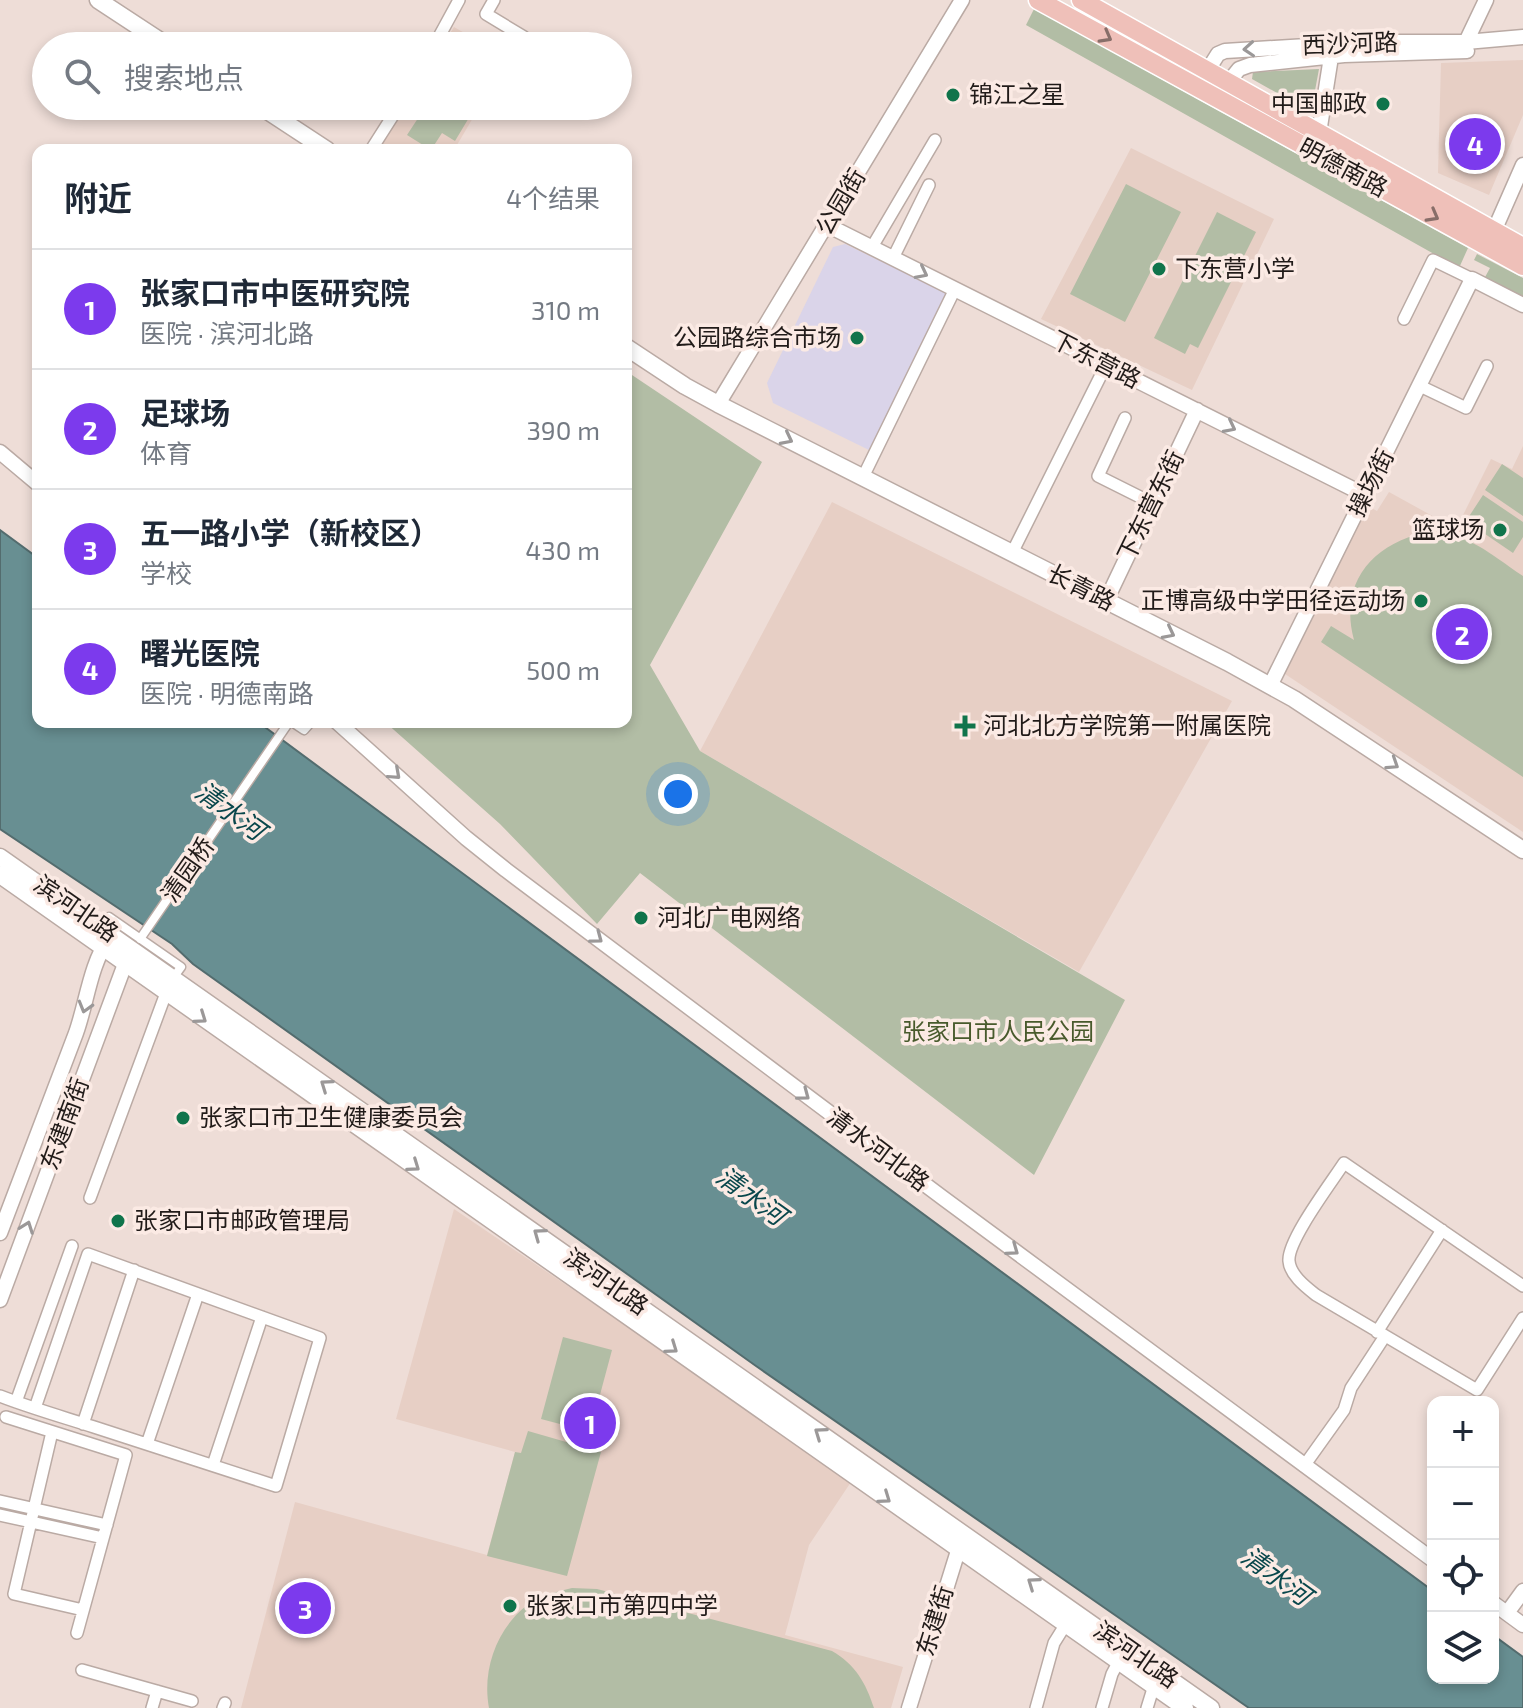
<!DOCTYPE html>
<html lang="zh">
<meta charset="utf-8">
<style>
:root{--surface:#fff;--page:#f6f6f7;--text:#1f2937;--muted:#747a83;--line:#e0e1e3;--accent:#7c3aed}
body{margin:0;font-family:"Exo 2","Noto Sans SC",sans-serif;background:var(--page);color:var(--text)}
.controls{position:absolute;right:24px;bottom:24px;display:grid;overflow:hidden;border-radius:16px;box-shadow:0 4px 12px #0003}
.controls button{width:72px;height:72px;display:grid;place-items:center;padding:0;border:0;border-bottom:2px solid var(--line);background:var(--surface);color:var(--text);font:40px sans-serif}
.you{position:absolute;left:678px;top:794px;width:28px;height:28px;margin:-20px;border:6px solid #fff;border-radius:50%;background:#1a73e8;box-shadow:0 0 0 12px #1a73e833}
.badge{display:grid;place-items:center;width:52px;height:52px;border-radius:50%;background:var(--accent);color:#fff;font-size:26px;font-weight:700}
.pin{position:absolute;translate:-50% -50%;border:4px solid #fff;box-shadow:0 2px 8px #0006}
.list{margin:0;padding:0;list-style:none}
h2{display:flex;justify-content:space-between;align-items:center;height:104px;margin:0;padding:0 32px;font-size:34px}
h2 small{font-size:26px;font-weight:400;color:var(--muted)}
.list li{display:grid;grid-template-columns:52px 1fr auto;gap:24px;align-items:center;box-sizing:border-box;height:120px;padding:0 32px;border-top:2px solid var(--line)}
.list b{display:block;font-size:30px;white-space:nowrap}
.list p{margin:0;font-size:26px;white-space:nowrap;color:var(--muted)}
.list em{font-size:26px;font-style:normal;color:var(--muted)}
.icon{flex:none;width:44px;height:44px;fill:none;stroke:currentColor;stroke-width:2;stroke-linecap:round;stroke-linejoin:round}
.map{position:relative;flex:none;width:1523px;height:1708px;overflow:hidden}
.search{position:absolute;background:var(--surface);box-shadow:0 4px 12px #0003;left:32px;top:32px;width:600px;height:88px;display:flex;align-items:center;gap:20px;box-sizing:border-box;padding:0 28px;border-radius:44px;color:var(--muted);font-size:30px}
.panel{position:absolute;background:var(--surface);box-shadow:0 4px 12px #0003;left:32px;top:144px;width:600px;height:584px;border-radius:16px}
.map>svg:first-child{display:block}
.commercial{fill:#dad4e9}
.built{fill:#e7cfc5}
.green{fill:#b2bda5}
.water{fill:#688f92;stroke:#536c6e;stroke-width:2}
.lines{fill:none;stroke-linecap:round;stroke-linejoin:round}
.pedestrian-casing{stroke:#baaaa4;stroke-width:11}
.minor-casing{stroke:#baaaa4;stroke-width:14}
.tertiary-casing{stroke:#baaaa4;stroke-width:17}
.secondary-casing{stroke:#baaaa4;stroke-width:19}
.primary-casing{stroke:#fff;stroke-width:21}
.pedestrian{stroke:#fff;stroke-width:8}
.minor{stroke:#fff;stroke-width:11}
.tertiary{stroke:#fff;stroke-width:14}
.secondary{stroke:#fff;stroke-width:16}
.primary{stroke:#efc0b9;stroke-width:18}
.oneway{stroke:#886e69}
.oneway2{stroke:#9b9898}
.poi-dot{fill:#10744b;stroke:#fbeae4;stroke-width:3}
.labels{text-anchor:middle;stroke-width:7;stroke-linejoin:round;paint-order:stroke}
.street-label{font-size:24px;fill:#211b19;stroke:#fbeae4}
.poi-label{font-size:24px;fill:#211b19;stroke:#fbeae4;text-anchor:start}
.park-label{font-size:24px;fill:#485a2c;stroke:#fbeae4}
.water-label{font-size:26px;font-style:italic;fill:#09474c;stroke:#fbeae4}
</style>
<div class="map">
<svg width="1523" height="1708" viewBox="0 0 1523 1708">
<rect width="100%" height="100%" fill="#eeddd7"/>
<path class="commercial" d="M845 244 947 293 871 451 773 403 767 383 833 247Z"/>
<path class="built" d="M454 27 487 46H442Z
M1523 60V115L1489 195 1438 173 1441 63Z
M405 106H480L454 150H391L381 144Z
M1131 148 1274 219 1192 390 1041 319Z
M1523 446V832L1282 672 1366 505 1377 511 1389 492 1456 529 1491 459 1512 469Z
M832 502 1232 701 1079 972 700 751Z
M454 1209 853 1479 809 1545 785 1635 903 1667 891 1708H241L295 1502 487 1555 515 1452 396 1419Z"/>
<path class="green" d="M1034 9 1468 248 1459 268 1026 25Z
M1319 69 1311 112 1252 79 1253 72Z
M426 106H476L455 141 442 133 431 150 407 135Z
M1126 184 1181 212 1125 322 1070 294Z
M1217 212 1256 232 1198 348 1190 344 1185 354 1154 338Z
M1477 254 1523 278V300L1484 279 1490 268 1474 260Z
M626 371 762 462 650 665 700 751 1125 1000 1034 1175 640 873 597 924 500 824 385 722H626Z
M1502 464 1523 478V516L1485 490Z
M1483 495 1523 522V537L1513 553 1466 521Z
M1424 533C1469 532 1487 552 1523 576V777L1321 642 1331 626 1354 640C1339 585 1370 545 1424 533Z
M563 1337 612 1350 590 1432 541 1419Z
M528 1431 601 1452 567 1576 487 1556 515 1452 521 1453Z
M572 1588 597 1589 832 1651C855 1664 866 1683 874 1708H489C482 1671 496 1630 526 1606 539 1596 556 1592 572 1588Z"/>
<path class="water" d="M0 530 38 558V722H258L1433 1591V1678H1493V1635L1523 1657V1708H1249L756 1366 193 964 172 944 0 829Z"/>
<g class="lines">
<defs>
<path id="pedestrian" d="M292 722 304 730 311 722
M102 928 109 917 181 967 173 978
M140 939 289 722"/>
<path id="minor" d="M494 0 486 14 524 37
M434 46 459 0
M371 150 399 106
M872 247 935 140
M893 258 929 185
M1404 319 1433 260 1472 279
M1420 386 1466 408 1487 366
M1125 418 1098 476 1152 503
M863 477 955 289
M1012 553 1106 365
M90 1198 169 985
M1523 1286 1344 1163C1331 1183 1287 1241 1289 1261 1290 1275 1306 1287 1316 1295L1477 1390 1523 1318
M1377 1332 1442 1230
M0 1396C31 1408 63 1417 94 1427 155 1447 216 1466 276 1486L320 1338 88 1254 35 1408
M16 1402 72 1246
M6 1417 126 1455 77 1633
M83 1424 134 1270
M52 1432 14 1594 83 1610
M147 1444 198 1294
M213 1465 262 1317
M1304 1466 1344 1410 1351 1388 1385 1336
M0 1501 107 1525
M0 1515 103 1538
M82 1670 192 1701
M152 1708 157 1691
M223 1708 225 1703
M1036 1708 1054 1643 1069 1619
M1102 1708 1112 1674 1121 1657
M1147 1708 1155 1682"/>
<path id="tertiary" d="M1466 47V42L1486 0
M1196 89 1218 54 1225 51 1372 42H1466L1523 37
M1223 89 1239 69 1250 65 1344 55 1467 51
M1319 133 1331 57
M827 225 1365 495
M1494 231 1523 165
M718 404 962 0
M0 452 38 484
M1106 601 1197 410
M1270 686 1472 279 1523 305
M337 722 466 838 506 870 943 1198 1433 1560
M0 1233 76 1033C87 1002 90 965 109 938
M0 1300 125 964 130 957
M1493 1603 1523 1625
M1507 1613 1523 1591
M909 1708 962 1538"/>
<path id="secondary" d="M98 0 168 46
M260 106 327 150
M626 347 685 386 718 404 1227 662 1294 699 1523 850
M0 857 1211 1708
M0 875 1185 1708"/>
<path id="primary" d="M1038 0 1523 266
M1081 0 1523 247"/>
</defs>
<use href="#pedestrian" class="pedestrian-casing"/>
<use href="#minor" class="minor-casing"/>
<use href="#tertiary" class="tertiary-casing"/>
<use href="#secondary" class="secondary-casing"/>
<use href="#primary" class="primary-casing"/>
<use href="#pedestrian" class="pedestrian"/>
<use href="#minor" class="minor"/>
<use href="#tertiary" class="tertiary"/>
<use href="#secondary" class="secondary"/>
<use href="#primary" class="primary"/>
</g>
<defs><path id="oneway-chevron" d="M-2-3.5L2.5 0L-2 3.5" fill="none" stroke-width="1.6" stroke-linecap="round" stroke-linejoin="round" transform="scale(2)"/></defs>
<g class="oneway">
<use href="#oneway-chevron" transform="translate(1106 37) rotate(29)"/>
<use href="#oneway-chevron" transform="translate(1433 216) rotate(29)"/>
</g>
<g class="oneway2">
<use href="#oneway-chevron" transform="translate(1249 49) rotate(176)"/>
<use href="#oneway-chevron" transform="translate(922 273) rotate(27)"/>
<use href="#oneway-chevron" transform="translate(1230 427) rotate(27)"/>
<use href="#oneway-chevron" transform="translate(787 439) rotate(27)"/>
<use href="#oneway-chevron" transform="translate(1169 633) rotate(27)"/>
<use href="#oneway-chevron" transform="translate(1393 764) rotate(33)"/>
<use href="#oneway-chevron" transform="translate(395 774) rotate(42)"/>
<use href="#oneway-chevron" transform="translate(597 938) rotate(37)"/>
<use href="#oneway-chevron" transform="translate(85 1007) rotate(106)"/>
<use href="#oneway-chevron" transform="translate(201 1018) rotate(35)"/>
<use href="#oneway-chevron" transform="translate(326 1085) rotate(-145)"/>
<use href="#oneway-chevron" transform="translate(804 1095) rotate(37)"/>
<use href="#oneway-chevron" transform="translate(414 1166) rotate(35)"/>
<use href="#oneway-chevron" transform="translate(27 1227) rotate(-70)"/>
<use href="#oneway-chevron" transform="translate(539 1234) rotate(-144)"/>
<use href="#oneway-chevron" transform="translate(1013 1250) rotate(36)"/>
<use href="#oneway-chevron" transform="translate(672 1348) rotate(35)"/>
<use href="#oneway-chevron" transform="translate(820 1433) rotate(-145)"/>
<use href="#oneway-chevron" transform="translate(885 1498) rotate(35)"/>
<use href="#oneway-chevron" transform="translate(1033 1583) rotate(-145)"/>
</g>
<g class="poi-dot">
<circle cx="953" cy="95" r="8"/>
<circle cx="1383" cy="104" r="8"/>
<circle cx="1159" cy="269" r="8"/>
<circle cx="857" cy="338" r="8"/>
<circle cx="1500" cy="530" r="8"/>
<circle cx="1421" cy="601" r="8"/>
<path d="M961 714h8v8h8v8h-8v8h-8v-8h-8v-8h8z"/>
<circle cx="641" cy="918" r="8"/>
<circle cx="183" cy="1118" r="8"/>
<circle cx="118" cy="1221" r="8"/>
<circle cx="510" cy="1606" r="8"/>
</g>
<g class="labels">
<g class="street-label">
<text transform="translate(1350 44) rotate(-2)" y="8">西沙河路</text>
<text transform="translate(1343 168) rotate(28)" y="8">明德南路</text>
<text transform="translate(841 202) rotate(-59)" y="8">公园街</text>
<text transform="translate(1096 360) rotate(27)" y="8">下东营路</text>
<text transform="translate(1371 483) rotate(-63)" y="8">操场街</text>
<text transform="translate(1151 506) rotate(-64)" y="8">下东营东街</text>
<text transform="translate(1081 588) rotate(27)" y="8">长青路</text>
<text transform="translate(188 870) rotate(-55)" y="8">清园桥</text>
<text transform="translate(76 909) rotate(35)" y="8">滨河北路</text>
<text transform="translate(65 1124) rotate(-70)" y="8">东建南街</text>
<text transform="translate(878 1150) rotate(37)" y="8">清水河北路</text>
<text transform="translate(606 1282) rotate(35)" y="8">滨河北路</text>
<text transform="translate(935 1621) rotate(-73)" y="8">东建街</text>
<text transform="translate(1136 1655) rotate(35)" y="8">滨河北路</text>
</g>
<g class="poi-label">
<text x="969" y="103">锦江之星</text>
<text x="1367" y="112" text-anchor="end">中国邮政</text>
<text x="1175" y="277">下东营小学</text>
<text x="841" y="346" text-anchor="end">公园路综合市场</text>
<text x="1484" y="538" text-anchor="end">篮球场</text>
<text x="1405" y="609" text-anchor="end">正博高级中学田径运动场</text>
<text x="983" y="734">河北北方学院第一附属医院</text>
<text x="657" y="926">河北广电网络</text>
<text x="199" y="1126">张家口市卫生健康委员会</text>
<text x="134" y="1229">张家口市邮政管理局</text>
<text x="526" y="1614">张家口市第四中学</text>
</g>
<g class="park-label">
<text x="998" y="1040">张家口市人民公园</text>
</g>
<g class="water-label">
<text transform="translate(230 811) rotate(36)" y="9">清水河</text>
<text transform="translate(751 1196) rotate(36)" y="9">清水河</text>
<text transform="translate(1276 1576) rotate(36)" y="9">清水河</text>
</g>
</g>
</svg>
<div class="controls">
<button>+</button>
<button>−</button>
<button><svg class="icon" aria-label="locate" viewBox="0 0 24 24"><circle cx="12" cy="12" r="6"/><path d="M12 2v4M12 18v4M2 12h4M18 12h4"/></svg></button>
<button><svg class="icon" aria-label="layers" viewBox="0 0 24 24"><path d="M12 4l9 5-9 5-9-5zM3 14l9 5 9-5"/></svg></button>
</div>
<div class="you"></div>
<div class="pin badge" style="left:590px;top:1423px">1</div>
<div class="pin badge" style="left:1462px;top:634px">2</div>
<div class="pin badge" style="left:305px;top:1608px">3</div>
<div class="pin badge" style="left:1475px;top:144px">4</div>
<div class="search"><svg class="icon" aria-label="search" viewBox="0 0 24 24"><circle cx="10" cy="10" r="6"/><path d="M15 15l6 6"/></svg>搜索地点</div>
<section class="panel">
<h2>附近<small>4个结果</small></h2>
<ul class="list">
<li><span class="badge">1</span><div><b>张家口市中医研究院</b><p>医院 · 滨河北路</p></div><em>310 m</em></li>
<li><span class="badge">2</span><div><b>足球场</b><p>体育</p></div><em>390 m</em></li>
<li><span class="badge">3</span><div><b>五一路小学（新校区）</b><p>学校</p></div><em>430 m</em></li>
<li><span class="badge">4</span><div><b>曙光医院</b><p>医院 · 明德南路</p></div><em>500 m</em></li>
</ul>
</section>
</div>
